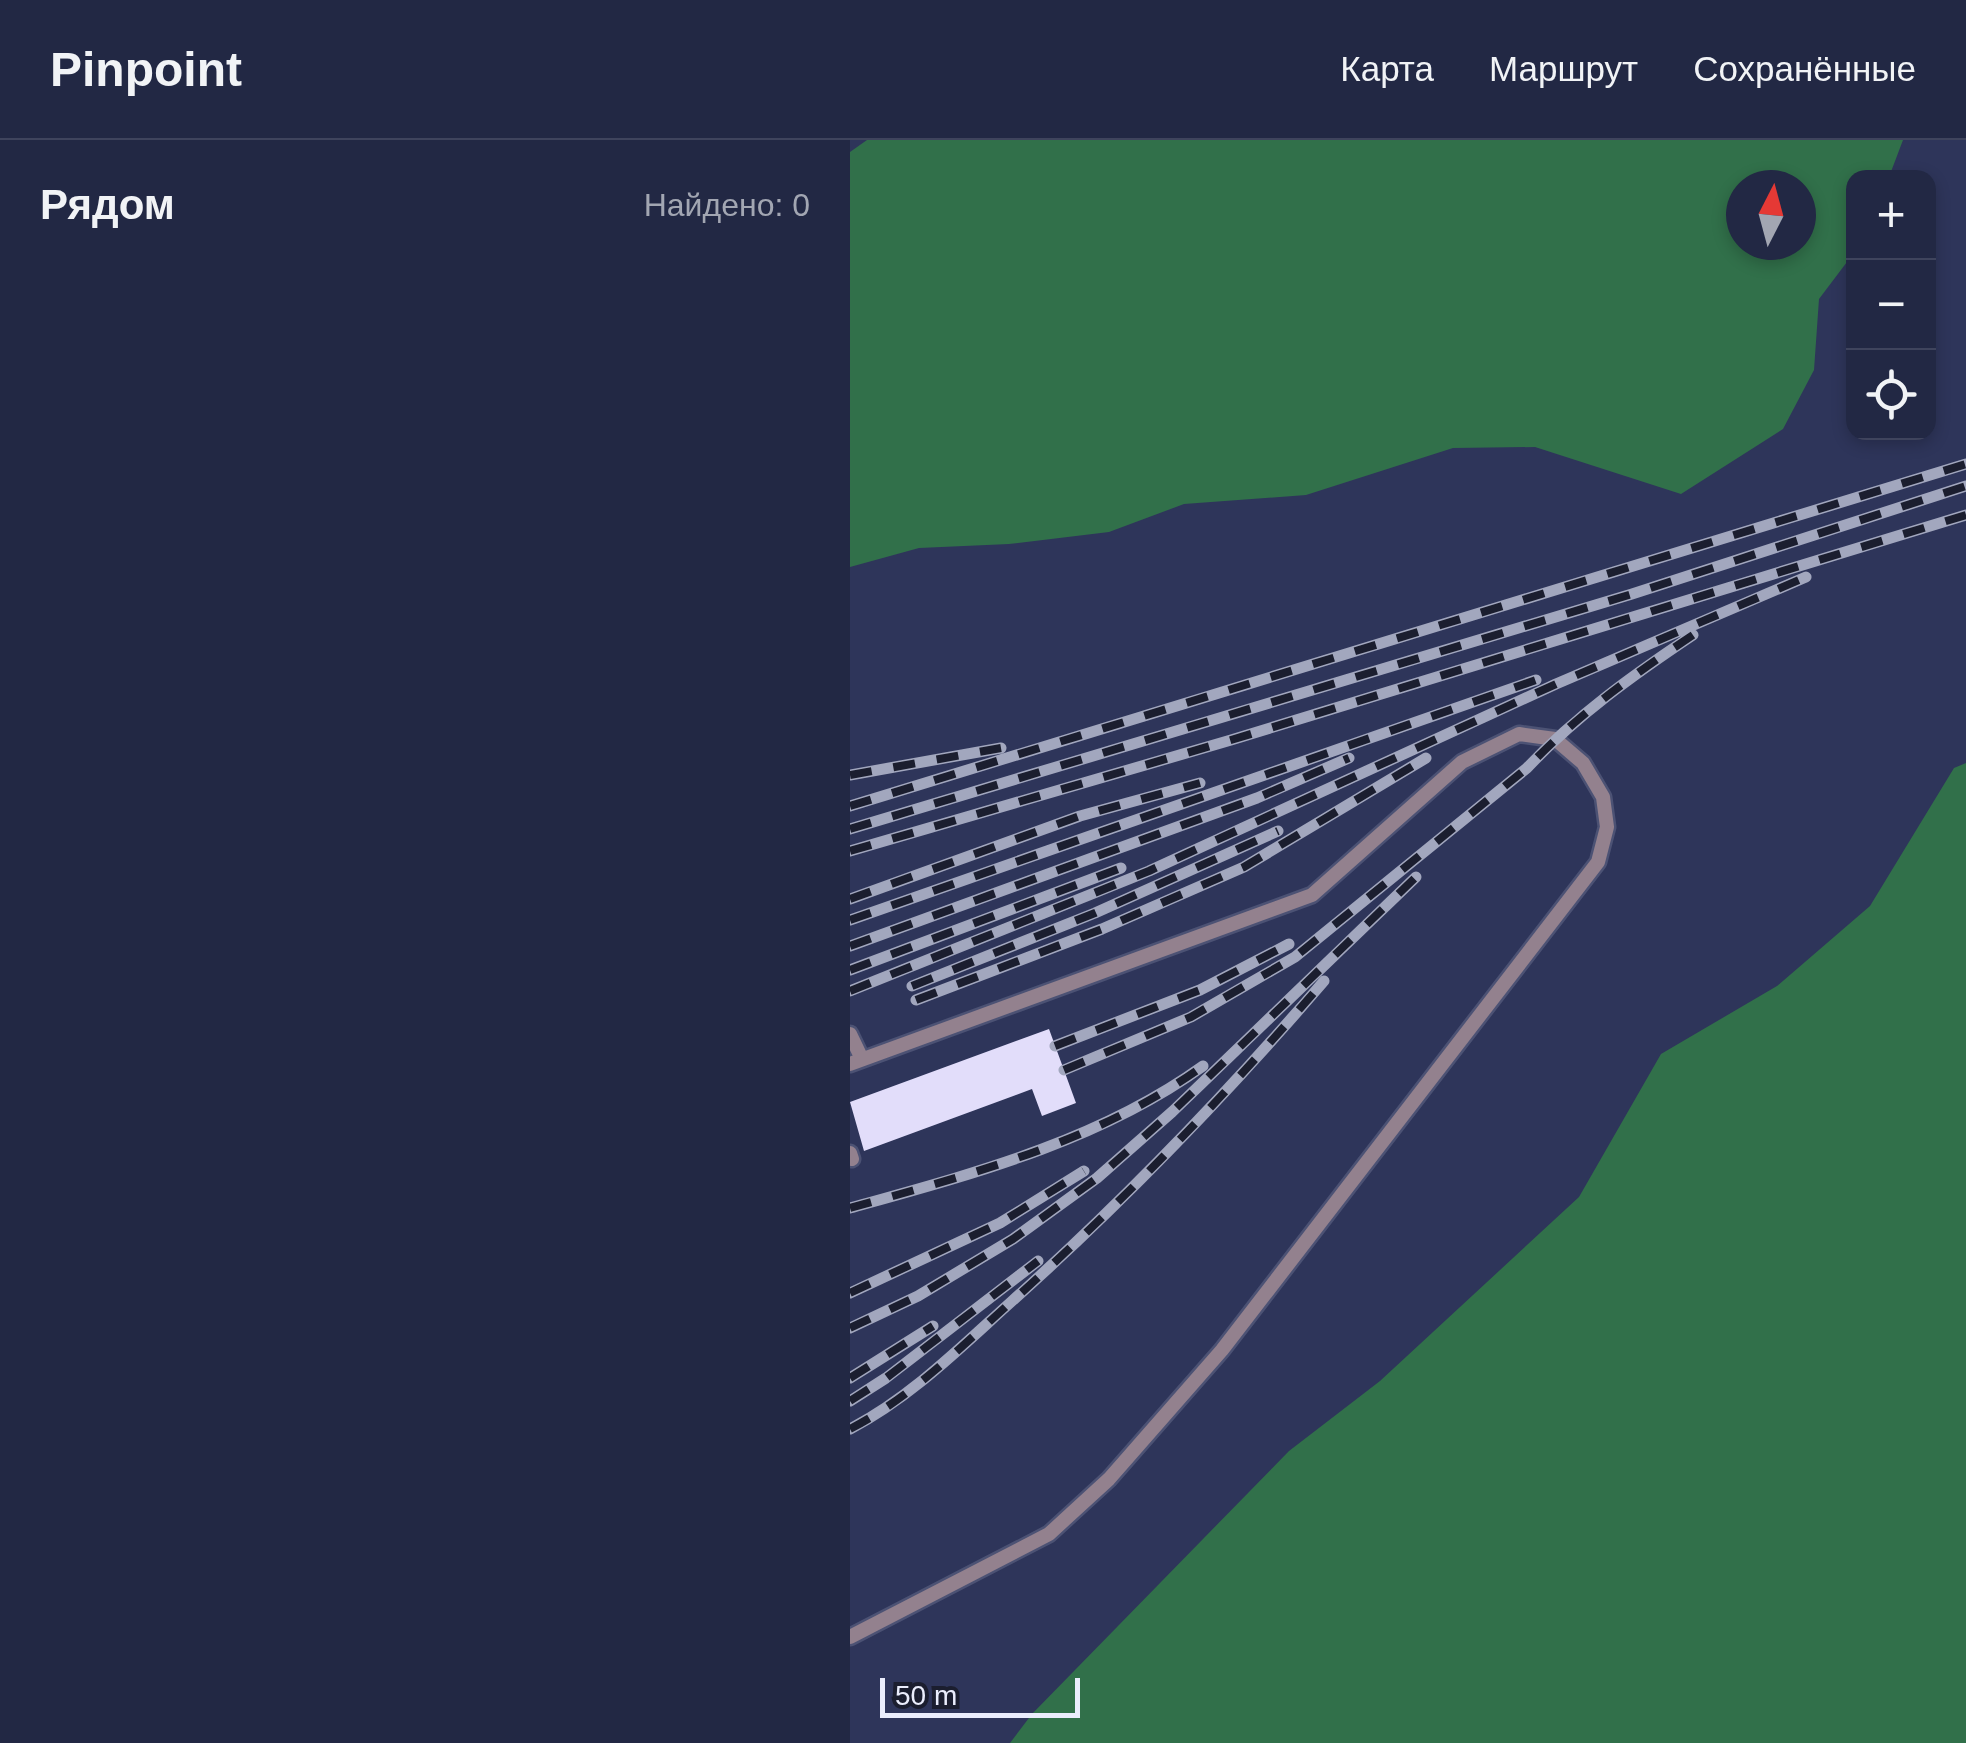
<!DOCTYPE html>
<html lang="ru">
<meta charset="utf-8">
<style>
:root{--surface:#222844;--page:#2e344f;--text:#f1f3f6;--muted:#a2a6b2;--line:#3f445d}
body{margin:0;font-family:Helvetica,sans-serif;background:var(--page);color:var(--text)}
.controls{position:absolute;right:30px;top:30px;display:grid;overflow:hidden;border-radius:20px;box-shadow:0 5px 15px #0003}
.controls button{width:90px;height:90px;display:grid;place-items:center;padding:0;border:0;border-bottom:2px solid var(--line);background:var(--surface);color:var(--text);font:50px sans-serif}
.compass{position:absolute;left:876px;top:30px;width:90px;height:90px;border-radius:50%;background:var(--surface);box-shadow:0 5px 15px #0003;rotate:6deg}
.scale{position:absolute;left:30px;bottom:25px;width:200px;box-sizing:border-box;padding-left:10px;border:5px solid #eaedfc;border-top:0;font-size:28px;line-height:35px;white-space:nowrap;color:#eaedfc;-webkit-text-stroke:8px #1b1e2f;paint-order:stroke}
.list{margin:0;padding:0;list-style:none}
h2{display:flex;justify-content:space-between;align-items:center;height:130px;margin:0;padding:0 40px;font-size:42px}
h2 small{font-size:32px;font-weight:400;color:var(--muted)}
.icon{flex:none;width:55px;height:55px;fill:none;stroke:currentColor;stroke-width:2;stroke-linecap:round;stroke-linejoin:round}
.map{position:relative;flex:none;width:1116px;height:1603px;overflow:hidden}
header{display:flex;align-items:center;gap:60px;box-sizing:border-box;height:140px;padding:0 50px;background:var(--surface);border-bottom:2px solid var(--line)}
header strong{font-size:48px}
nav{display:flex;gap:55px;margin-inline-start:auto;font-size:35px}
main{display:flex}
aside{flex:1;background:var(--surface)}
.map>svg:first-child{display:block}
.green{fill:#31704a;fill-rule:evenodd}
.building{fill:#e2ddfa}
.lines{fill:none;stroke-linecap:round;stroke-linejoin:round}
.service-casing{stroke:#4c5274;stroke-width:19}
.service{stroke:#93818e;stroke-width:14}
.rail-casing{stroke:#a2a7be;stroke-width:11}
.rail{stroke:#1b1e2f;stroke-width:8;stroke-dasharray:22;stroke-linecap:butt}
</style>
<header>
<strong>Pinpoint</strong>
<nav><a>Карта</a><a>Маршрут</a><a>Сохранённые</a></nav>
</header>
<main>
<aside>
<h2>Рядом<small>Найдено: 0</small></h2>
<ul class="list">
</ul>
</aside>
<div class="map">
<svg width="1116" height="1603" viewBox="0 0 1116 1603">
<rect width="100%" height="100%" fill="#2e355a"/>
<path class="green" d="M17 0H1053L1039 37 1004 38 1003 114 969 159 964 230 933 289 831 354 685 307 603 308 456 355 334 364 259 392 159 404 69 408 0 427V12ZM891 45H951V105H891Z
M1116 623V1603H160L182 1574 439 1311 530 1241 729 1057 811 914 927 846 1020 766 1104 628Z"/>
<path class="building" d="M199 889 226 963 192 976 182 949 14 1011 0 962Z"/>
<g class="lines">
<defs>
<path id="service" d="M0 894 12 919
M0 924 462 755 612 622 669 594 705 599 733 623 753 657 757 687 748 722 372 1210 259 1339 199 1394 0 1497
M0 1013 2 1019"/>
</defs>
<use href="#service" class="service-casing"/>
<use href="#service" class="service"/>
<defs>
<path id="rail" d="M0 635 151 608
M0 666 1116 324
M0 689 782 454 1116 346
M0 711 381 600 1116 375
M0 759 230 676 350 643
M0 780 686 540
M0 806 407 658 499 618
M0 830 271 728
M62 846 245 773 428 691
M0 851 299 731 706 544 956 437
M66 860 252 789 394 727 576 618
M205 906 350 850 439 804
M214 930 341 877 445 817 677 628C726 576 783 535 843 495
M0 1068C122 1034 249 1001 353 926
M0 1153 150 1083 234 1031
M0 1188 68 1156 163 1099 247 1038 322 972 566 737
M0 1238 83 1186
M0 1261 36 1238 188 1121
M0 1289C60 1258 111 1207 161 1162 273 1062 376 955 474 841"/>
</defs>
<use href="#rail" class="rail-casing"/>
<use href="#rail" class="rail"/>
</g>
</svg>
<div class="controls">
<button>+</button>
<button>−</button>
<button><svg class="icon" aria-label="locate" viewBox="0 0 24 24"><circle cx="12" cy="12" r="6"/><path d="M12 2v4M12 18v4M2 12h4M18 12h4"/></svg></button>
</div>
<svg class="compass" viewBox="-18 -18 36 36"><path d="M0-13l5 13h-10z" fill="#e53935"/><path d="M0 13l5-13h-10z" fill="#a2a6b2"/></svg>
<div class="scale">50 m</div>
</div>
</main>
